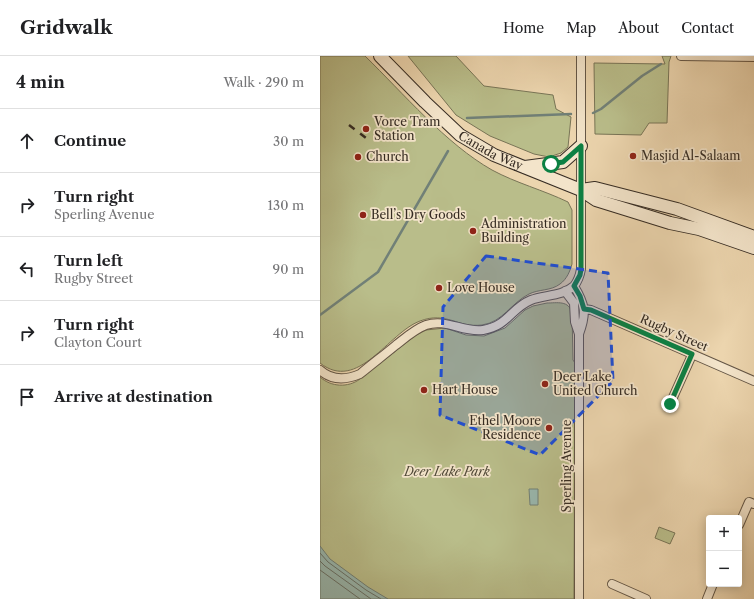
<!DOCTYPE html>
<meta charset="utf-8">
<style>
:root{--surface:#fff;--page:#f6f6f6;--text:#202124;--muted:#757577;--line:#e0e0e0}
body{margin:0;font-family:"Libre Caslon Text",serif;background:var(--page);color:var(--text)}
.controls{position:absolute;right:12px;bottom:12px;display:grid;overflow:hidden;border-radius:4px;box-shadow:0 2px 10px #0003}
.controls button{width:36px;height:36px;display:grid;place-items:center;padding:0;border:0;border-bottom:1px solid var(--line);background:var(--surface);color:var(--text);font:20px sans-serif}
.stop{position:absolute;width:12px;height:12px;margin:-9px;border:3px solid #0b8043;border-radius:50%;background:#fff}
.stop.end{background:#0b8043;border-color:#fff;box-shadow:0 1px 4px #0008}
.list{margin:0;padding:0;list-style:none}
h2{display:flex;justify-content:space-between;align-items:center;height:52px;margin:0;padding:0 16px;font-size:17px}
h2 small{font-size:13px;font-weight:400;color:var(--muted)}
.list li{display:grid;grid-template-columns:26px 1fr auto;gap:12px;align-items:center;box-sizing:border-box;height:64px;padding:0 16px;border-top:1px solid var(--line)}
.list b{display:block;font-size:15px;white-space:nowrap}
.list p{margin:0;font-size:13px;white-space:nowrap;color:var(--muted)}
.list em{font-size:13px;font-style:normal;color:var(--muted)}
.icon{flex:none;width:22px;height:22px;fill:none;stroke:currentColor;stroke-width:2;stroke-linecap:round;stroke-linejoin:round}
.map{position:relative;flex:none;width:434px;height:543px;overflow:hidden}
header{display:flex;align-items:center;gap:24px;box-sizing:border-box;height:56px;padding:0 20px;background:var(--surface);border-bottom:1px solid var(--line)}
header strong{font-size:19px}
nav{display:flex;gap:22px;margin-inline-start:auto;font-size:14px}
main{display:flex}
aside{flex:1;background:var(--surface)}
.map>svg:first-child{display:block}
.green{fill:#b9bd8a;stroke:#787456}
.water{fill:#99b8af;stroke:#718077}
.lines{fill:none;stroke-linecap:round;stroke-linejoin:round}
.shore{stroke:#687269;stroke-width:1}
.stream{stroke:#718077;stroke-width:2.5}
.street-casing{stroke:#645646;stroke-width:10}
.secondary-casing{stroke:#362c23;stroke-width:14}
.street{stroke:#f3e4ca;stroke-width:8}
.secondary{stroke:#f3e4ca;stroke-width:12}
.rail{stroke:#362c23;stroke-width:2.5;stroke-dasharray:7 7;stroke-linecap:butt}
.route{stroke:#0b8043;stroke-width:5}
.marked{fill:#1d4ed8;fill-opacity:0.2;stroke:#1d4ed8;stroke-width:3;stroke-dasharray:8 5;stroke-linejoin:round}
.poi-dot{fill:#8f2418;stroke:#f3e4ca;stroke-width:1.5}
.labels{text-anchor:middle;stroke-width:3.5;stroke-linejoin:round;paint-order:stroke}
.poi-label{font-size:12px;fill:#362c23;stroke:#f3e4ca;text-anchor:start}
.street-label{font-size:12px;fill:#362c23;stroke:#f3e4ca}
.park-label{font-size:12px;font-style:italic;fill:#504938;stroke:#f3e4ca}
</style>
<header>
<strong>Gridwalk</strong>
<nav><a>Home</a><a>Map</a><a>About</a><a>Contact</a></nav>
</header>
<main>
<aside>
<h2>4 min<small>Walk · 290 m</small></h2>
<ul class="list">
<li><svg class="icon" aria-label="ahead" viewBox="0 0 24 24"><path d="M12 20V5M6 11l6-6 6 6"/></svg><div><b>Continue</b></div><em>30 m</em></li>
<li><svg class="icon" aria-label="right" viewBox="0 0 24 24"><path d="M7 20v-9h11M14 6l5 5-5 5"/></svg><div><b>Turn right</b><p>Sperling Avenue</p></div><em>130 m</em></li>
<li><svg class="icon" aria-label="left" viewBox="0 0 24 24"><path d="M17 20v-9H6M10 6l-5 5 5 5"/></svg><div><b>Turn left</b><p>Rugby Street</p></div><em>90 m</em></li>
<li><svg class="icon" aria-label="right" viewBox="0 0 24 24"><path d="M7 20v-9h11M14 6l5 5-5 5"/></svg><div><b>Turn right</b><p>Clayton Court</p></div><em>40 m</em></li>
<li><svg class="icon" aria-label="arrive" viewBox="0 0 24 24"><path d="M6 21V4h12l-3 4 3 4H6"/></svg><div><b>Arrive at destination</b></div></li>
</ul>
</aside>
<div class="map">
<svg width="434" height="543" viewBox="0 0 434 543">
<rect width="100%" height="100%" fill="#ecd5ae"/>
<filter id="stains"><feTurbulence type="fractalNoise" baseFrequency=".005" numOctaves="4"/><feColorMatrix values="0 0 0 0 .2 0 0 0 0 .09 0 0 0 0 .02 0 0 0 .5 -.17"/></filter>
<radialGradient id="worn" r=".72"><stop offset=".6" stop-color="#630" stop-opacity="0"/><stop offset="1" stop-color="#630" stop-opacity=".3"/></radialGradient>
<path class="green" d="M0 0H45C83 37 126 88 172 114 196 127 223 134 248 146L252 154V208C250 215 247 223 240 228 231 235 219 233 209 238 191 247 183 266 162 269 138 272 126 255 100 265 68 277 38 337 0 307Z
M88 0H136L164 30 233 39 236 53 251 61 248 91 241 97 229 101 214 98 170 80 136 59Z
M342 0H351L349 6 347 67H329L321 79 275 78 274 7 345 8Z
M227 247C237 247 249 244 252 257L253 304 255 307 254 543H0V321C11 331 28 332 40 323L96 279 106 274 125 272 146 279 164 280 185 272 205 254 213 250Z
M339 471 355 477 350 488 335 482Z"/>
<path class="water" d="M209 433H218V449H210Z
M0 490 10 503 48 531 68 543H0Z"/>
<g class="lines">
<path class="shore" d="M0 497 8 506 46 534 61 543
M0 505 5 510 51 543
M0 514 40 543"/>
<path class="stream" d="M273 57 281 53 322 20 341 8
M147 62 251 58
M0 259 58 216 128 95"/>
<defs>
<path id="street" d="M361 0 434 1
M254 230C265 248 267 257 259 278
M245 235 254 247 255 266 259 278V543
M264 253 271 254 434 325
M0 314C12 325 26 324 40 318 52 308 64 299 76 289 85 282 95 273 106 269 126 262 143 277 163 274 188 270 191 252 211 244 224 239 243 240 254 230 258 225 260 219 261 213V0
M350 348 372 299
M419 469 429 446 434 448
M292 528 326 543
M387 543 393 528"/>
<g id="secondary">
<path id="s1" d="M60 0 105 46 140 79 174 99 261 134 276 144 350 167 379 173 434 192"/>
<path d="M205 111 243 106 261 90"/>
<path d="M261 134 275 132 279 133 357 153 434 181"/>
</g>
</defs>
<use href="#street" class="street-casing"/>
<use href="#secondary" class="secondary-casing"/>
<use href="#street" class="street"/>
<use href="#secondary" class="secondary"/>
<path class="rail" d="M29 69 50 85"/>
</g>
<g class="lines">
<path class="route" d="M231 108 243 106 261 90V213L260 219 254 230 260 240 264 253 271 254 372 298 350 348"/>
</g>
<path class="marked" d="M166 200 288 217 293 325 220 399 120 359 123 251Z"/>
<g class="poi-dot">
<circle cx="46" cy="73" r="4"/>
<circle cx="313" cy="100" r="4"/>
<circle cx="38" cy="101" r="4"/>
<circle cx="43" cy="159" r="4"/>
<circle cx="153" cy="175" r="4"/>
<circle cx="119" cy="232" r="4"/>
<circle cx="225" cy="328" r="4"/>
<circle cx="104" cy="334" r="4"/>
<circle cx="229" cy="372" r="4"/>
</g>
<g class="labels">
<g class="poi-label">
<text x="54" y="70">Vorce Tram<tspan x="54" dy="14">Station</tspan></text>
<text x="321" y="104">Masjid Al-Salaam</text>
<text x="46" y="105">Church</text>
<text x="51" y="163">Bell’s Dry Goods</text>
<text x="161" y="172">Administration<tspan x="161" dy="14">Building</tspan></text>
<text x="127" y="236">Love House</text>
<text x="233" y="325">Deer Lake<tspan x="233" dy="14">United Church</tspan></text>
<text x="112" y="338">Hart House</text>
<text x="221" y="369" text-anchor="end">Ethel Moore<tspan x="221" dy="14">Residence</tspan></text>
</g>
<g class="street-label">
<text dy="4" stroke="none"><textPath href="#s1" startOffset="147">Canada Way</textPath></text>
<text transform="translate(354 277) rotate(24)" y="4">Rugby Street</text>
<text transform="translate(247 410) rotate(-90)" y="4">Sperling Avenue</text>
</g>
<g class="park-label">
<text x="127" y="420">Deer Lake Park</text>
</g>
</g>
<rect width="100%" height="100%" filter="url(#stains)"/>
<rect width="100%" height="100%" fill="url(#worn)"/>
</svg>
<div class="controls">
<button>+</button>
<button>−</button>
</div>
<div class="stop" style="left:231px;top:108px"></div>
<div class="stop end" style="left:350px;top:348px"></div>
</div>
</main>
